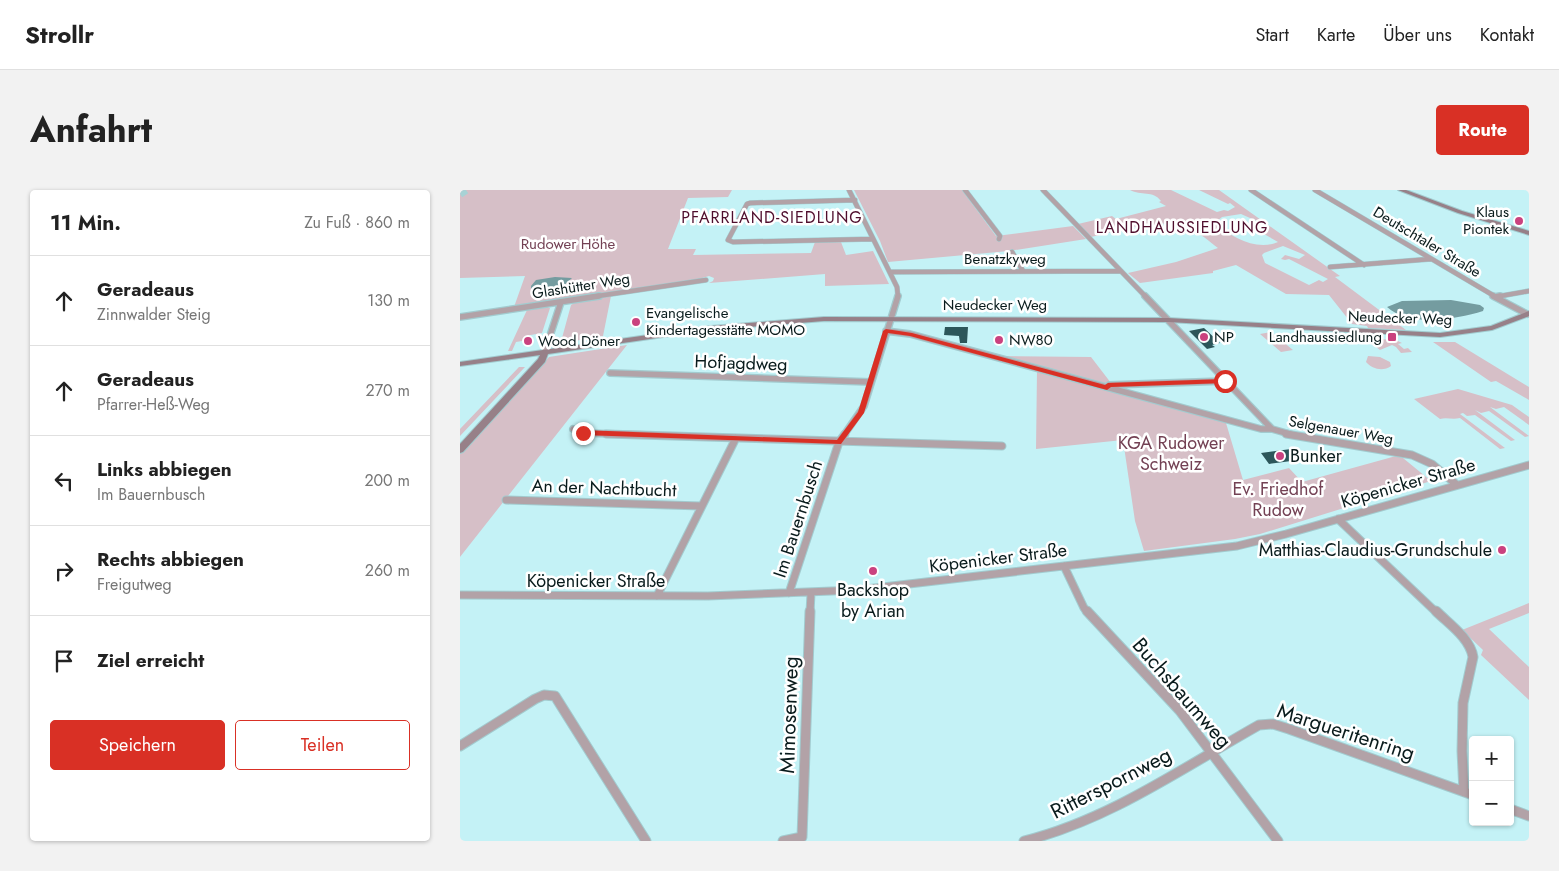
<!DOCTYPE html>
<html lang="de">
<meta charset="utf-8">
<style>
:root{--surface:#fff;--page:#f2f2f2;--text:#222;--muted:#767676;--line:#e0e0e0;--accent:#d93025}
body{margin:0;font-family:Jost,sans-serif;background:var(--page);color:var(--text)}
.controls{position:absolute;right:15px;bottom:15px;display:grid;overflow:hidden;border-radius:5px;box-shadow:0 1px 4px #0004}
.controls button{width:45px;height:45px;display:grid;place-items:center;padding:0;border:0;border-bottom:1px solid var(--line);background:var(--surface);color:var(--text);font:25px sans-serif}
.stop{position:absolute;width:15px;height:15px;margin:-11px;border:4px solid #d93025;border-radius:50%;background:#fff}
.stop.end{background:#d93025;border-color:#fff;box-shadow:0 1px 5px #0008}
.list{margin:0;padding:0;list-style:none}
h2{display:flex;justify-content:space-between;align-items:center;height:65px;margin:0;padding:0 20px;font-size:21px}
h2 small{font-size:16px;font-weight:400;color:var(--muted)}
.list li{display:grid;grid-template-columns:32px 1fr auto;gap:15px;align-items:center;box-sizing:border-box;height:90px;padding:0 20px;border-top:1px solid var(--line)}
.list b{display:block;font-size:19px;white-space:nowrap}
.list p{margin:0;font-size:16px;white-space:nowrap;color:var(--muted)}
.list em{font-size:16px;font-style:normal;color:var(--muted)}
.actions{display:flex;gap:10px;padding:15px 20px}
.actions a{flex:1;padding:11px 0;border:1px solid var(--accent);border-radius:5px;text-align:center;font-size:18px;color:var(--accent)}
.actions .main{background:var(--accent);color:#fff}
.icon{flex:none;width:28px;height:28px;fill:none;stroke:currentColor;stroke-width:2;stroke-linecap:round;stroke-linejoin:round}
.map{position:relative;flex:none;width:1069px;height:651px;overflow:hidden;border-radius:5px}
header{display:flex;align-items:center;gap:30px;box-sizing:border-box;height:70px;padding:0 25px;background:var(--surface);border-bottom:1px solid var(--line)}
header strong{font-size:24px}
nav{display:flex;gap:28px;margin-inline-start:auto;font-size:18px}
.intro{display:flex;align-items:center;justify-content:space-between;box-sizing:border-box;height:120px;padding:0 30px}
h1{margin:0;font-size:35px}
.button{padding:12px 22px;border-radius:5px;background:var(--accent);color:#fff;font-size:18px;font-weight:700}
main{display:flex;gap:30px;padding:0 30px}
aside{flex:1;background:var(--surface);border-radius:5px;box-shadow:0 1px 4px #0004}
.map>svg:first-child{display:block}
.green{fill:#d6bfc7;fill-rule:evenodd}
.water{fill:#749ca0}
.building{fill:#2c565a}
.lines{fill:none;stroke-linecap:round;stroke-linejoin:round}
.highway-tunnel{stroke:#a8d2d5;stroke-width:8;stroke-dasharray:8 4;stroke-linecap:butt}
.street-far3-casing{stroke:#a2cbcf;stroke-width:5.5}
.street-far2-casing{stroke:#a2cbcf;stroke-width:8}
.street-far1-casing{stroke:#a2cbcf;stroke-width:9}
.street-casing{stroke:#a2cbcf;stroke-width:11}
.secondary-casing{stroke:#a2cbcf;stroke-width:2}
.street-far3{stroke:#b2a2a7;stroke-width:4.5}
.street-far2{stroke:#b2a2a7;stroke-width:5.5}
.street-far1{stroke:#b2a2a7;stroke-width:7}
.street{stroke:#b2a2a7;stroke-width:9}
.secondary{fill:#978088;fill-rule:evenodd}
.route{fill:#d93025}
.poi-dot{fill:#ca427f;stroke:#fff;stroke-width:2}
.labels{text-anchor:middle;stroke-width:5;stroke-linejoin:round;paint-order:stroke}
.far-poi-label{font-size:15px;fill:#091b1c;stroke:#fff;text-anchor:start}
.far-street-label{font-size:15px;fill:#091b1c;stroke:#fff}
.far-park-label{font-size:15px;fill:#734154;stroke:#fff}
.far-neighbourhood-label{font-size:16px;letter-spacing:1px;fill:#4f0e2d;stroke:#fff}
.street-label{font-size:18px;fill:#091b1c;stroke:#fff}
.park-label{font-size:18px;fill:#734154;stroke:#fff}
.poi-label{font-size:18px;fill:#091b1c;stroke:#fff;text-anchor:start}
.near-street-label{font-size:21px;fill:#091b1c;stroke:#fff}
</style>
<header>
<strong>Strollr</strong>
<nav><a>Start</a><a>Karte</a><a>Über uns</a><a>Kontakt</a></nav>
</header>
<div class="intro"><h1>Anfahrt</h1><a class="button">Route</a></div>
<main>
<aside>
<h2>11 Min.<small>Zu Fuß · 860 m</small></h2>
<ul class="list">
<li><svg class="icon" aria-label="ahead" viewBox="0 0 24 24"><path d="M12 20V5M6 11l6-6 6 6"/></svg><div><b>Geradeaus</b><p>Zinnwalder Steig</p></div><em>130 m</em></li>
<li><svg class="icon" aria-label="ahead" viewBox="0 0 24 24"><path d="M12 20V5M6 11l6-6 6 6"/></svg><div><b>Geradeaus</b><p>Pfarrer-Heß-Weg</p></div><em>270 m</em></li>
<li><svg class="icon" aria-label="left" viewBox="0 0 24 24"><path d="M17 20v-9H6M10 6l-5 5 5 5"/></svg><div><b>Links abbiegen</b><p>Im Bauernbusch</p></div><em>200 m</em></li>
<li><svg class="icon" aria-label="right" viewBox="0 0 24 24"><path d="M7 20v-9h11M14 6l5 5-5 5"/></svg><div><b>Rechts abbiegen</b><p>Freigutweg</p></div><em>260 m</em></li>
<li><svg class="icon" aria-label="arrive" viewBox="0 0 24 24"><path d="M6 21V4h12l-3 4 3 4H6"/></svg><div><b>Ziel erreicht</b></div></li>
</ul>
<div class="actions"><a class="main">Speichern</a><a>Teilen</a></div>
</aside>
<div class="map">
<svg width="1069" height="651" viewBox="0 0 1069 651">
<rect width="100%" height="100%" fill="#c4f2f6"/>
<path class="green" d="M0 0H272L268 7 228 8 208 59H236L233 65 351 63 355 52H381L386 65 413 61 429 94 365 96V84L249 93 253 91 254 88 249 86 232 91 54 117 65 86 0 88Z
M394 0H502L536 46 613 36 626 49 549 61 428 72 420 51Z
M670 0H711L757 22 764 20 768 21 775 17 770 13 768 14 739 0H759L880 86 875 87 946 140 908 138 907 136 892 134 869 105 826 104 776 75 753 81V83L680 93 668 83 716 72 758 58C746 50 738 38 722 43L707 33 696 35H683L631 47 618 34 652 26 656 29 706 16 699 12 701 11C693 0 681 6 670 0ZM781 24 799 32 790 36 818 52C797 61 772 48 755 33L762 27ZM823 56 845 65 839 69 825 65 821 69 825 70 829 69 868 89 863 92 859 90 849 95 805 73 802 65 804 63Z
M151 106 143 146 109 152 102 148 111 115 116 112Z
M87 117 90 118 82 143 65 146 62 151 56 152 52 161H48L67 120Z
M811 142 833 160 821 162 800 144Z
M904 148 936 150 942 153 938 154 944 159 948 158 952 162 941 163 936 157 932 155 920 160Z
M973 152H995L1069 197V210L1036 191 1031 192Z
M167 155 0 367V264L89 167Z
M537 166 631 167 651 193H638Z
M908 166 920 167 930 172 931 176C923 182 912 179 906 172Z
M59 177H65L0 246V239Z
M577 181 766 233 783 290 829 278 842 292 936 266 943 268 971 291 800 344 775 349 684 361 675 331 663 250 576 259Z
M998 199 1052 215 1069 227V235L1044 217 1036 219 1030 217 1069 246 1065 247 1029 221 1021 223 1015 220 1055 250 1051 251 1015 225 1007 226 1003 223 1000 224 1045 258 1040 259 1000 228C992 230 987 227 980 229L954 209Z
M1069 413V423L1029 439 1069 477V510L1021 465 1023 460 1002 440Z"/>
<path class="water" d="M95 87 112 88C103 98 88 105 75 106L71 102V96L76 90Z
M991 110 1020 115 1024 118 1023 121C997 129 950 138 927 117L942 111Z"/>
<path class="building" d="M485 137H508L507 153H500L499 146 484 145Z
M744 138 760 153 752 155 755 157 747 159 729 141Z
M831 259 839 270 809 274 801 263Z"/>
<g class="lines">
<path class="highway-tunnel" d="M0 4 6 0"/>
<defs>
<path id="street-far3" d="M389 0 437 97 438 107
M505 0 540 46 539 49
M583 0 686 107
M791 0 904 75
M855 0 1036 107
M395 10 290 13 287 14 268 50 273 52 413 49
M552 62 563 81
M870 77 971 69
M430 82 661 81
M131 107 246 90
M1035 107 1069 101"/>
<path id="street-far2" d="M685 106 812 239 833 245
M1033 106 1067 124
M1035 107 1040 106
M0 127 139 106
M426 141 450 144 801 239H812
M85 161 101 112
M150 183 411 192
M647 197 649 195 765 191
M113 239 123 243 186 245
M384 245 404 216 438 106"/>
<path id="street-far1" d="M146 244 542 256
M826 244 952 265 972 274 997 295
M46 310 241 316
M878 329 977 423
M604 376 624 418 628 423
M329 403 379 252 385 244
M0 405 248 406 397 400 777 356 826 344 1069 275
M197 406 276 248
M350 423 351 403"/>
<path id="street" d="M627 421 720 521 818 651
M976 421C989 434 1010 448 1013 467L1003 513 1002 561 1004 602
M0 556 75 509 84 505 95 506 186 651
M1050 619 1069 626
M323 651 342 647 350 421
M564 651C649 630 724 577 799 535L813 534 829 539 1013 605"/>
<path id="secondary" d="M938 0H946L1002 21 1069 41V45L998 23Z
M1069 121V126L1032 140 980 147 708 132 364 131 251 140 88 164 85 172 3 262 0 263V254L78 169 80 165 0 176V172L251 136 364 127 708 128 980 143 1031 136Z"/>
</defs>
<use href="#street-far3" class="street-far3-casing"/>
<use href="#street-far2" class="street-far2-casing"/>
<use href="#street-far1" class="street-far1-casing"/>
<use href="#street" class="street-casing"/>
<use href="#secondary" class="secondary-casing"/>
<use href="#street-far3" class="street-far3"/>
<use href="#street-far2" class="street-far2"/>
<use href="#street-far1" class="street-far1"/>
<use href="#street" class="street"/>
<use href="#secondary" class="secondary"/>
</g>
<path class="route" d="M426 139 452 143 645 195 648 193 765 189 768 191 765 193 651 197 647 200 450 146 428 143 404 223 381 254 123 245 120 243 123 240 377 250 398 222 423 141Z"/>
<g class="poi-dot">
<circle cx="1059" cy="31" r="5"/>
<circle cx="176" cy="132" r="5"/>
<circle cx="744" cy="147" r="5"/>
<rect x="927" y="142" width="10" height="10" rx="2.5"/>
<circle cx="539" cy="150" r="5"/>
<circle cx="68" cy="151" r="5"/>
<circle cx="820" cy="266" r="5"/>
<circle cx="1042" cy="360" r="5"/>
<circle cx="413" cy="381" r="5"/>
</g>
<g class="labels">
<g class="far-poi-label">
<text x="1049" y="27" text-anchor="end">Klaus<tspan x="1049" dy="17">Piontek</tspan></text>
<text x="186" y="128">Evangelische<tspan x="186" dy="17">Kindertagesstätte MOMO</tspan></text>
<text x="754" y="152">NP</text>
<text x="922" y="152" text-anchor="end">Landhaussiedlung</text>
<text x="549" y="155">NW80</text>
<text x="78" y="156">Wood Döner</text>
</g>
<g class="far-street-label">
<text transform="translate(967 52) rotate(31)" y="5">Deutschtaler Straße</text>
<text x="545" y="74">Benatzkyweg</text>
<text transform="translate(121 96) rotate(-9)" y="5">Glashütter Weg</text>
<text x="535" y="120">Neudecker Weg</text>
<text transform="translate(940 128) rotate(2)" y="5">Neudecker Weg</text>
<text transform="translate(881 240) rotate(10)" y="5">Selgenauer Weg</text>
</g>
<g class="far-park-label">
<text x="108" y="59">Rudower Höhe</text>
</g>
<g class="far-neighbourhood-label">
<text x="312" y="33">PFARRLAND-SIEDLUNG</text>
<text x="722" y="43">LANDHAUSSIEDLUNG</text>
</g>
<g class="street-label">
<text transform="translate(281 173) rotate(2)" y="6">Hofjagdweg</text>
<text transform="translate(948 293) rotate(-16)" y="6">Köpenicker Straße</text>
<text transform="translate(144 298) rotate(2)" y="6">An der Nachtbucht</text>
<text transform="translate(338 329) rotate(-72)" y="6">Im Bauernbusch</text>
<text transform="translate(538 368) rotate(-7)" y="6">Köpenicker Straße</text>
<text x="136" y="397">Köpenicker Straße</text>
</g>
<g class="park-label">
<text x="711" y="259">KGA Rudower<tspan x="711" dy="21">Schweiz</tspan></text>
<text x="818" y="305">Ev. Friedhof<tspan x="818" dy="21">Rudow</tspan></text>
</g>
<g class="poi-label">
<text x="830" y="272">Bunker</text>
<text x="1032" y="366" text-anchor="end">Matthias-Claudius-Grundschule</text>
<text x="413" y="406" text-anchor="middle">Backshop<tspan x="413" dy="21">by Arian</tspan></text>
</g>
<g class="near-street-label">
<text transform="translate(722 503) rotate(49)" y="7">Buchsbaumweg</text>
<text transform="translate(329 525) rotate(-88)" y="7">Mimosenweg</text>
<text transform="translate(886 542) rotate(18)" y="7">Margueritenring</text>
<text transform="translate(651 593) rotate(-27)" y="7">Ritterspornweg</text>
</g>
</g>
</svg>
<div class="controls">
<button>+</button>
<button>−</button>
</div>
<div class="stop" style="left:765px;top:191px"></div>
<div class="stop end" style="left:123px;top:243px"></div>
</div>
</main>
